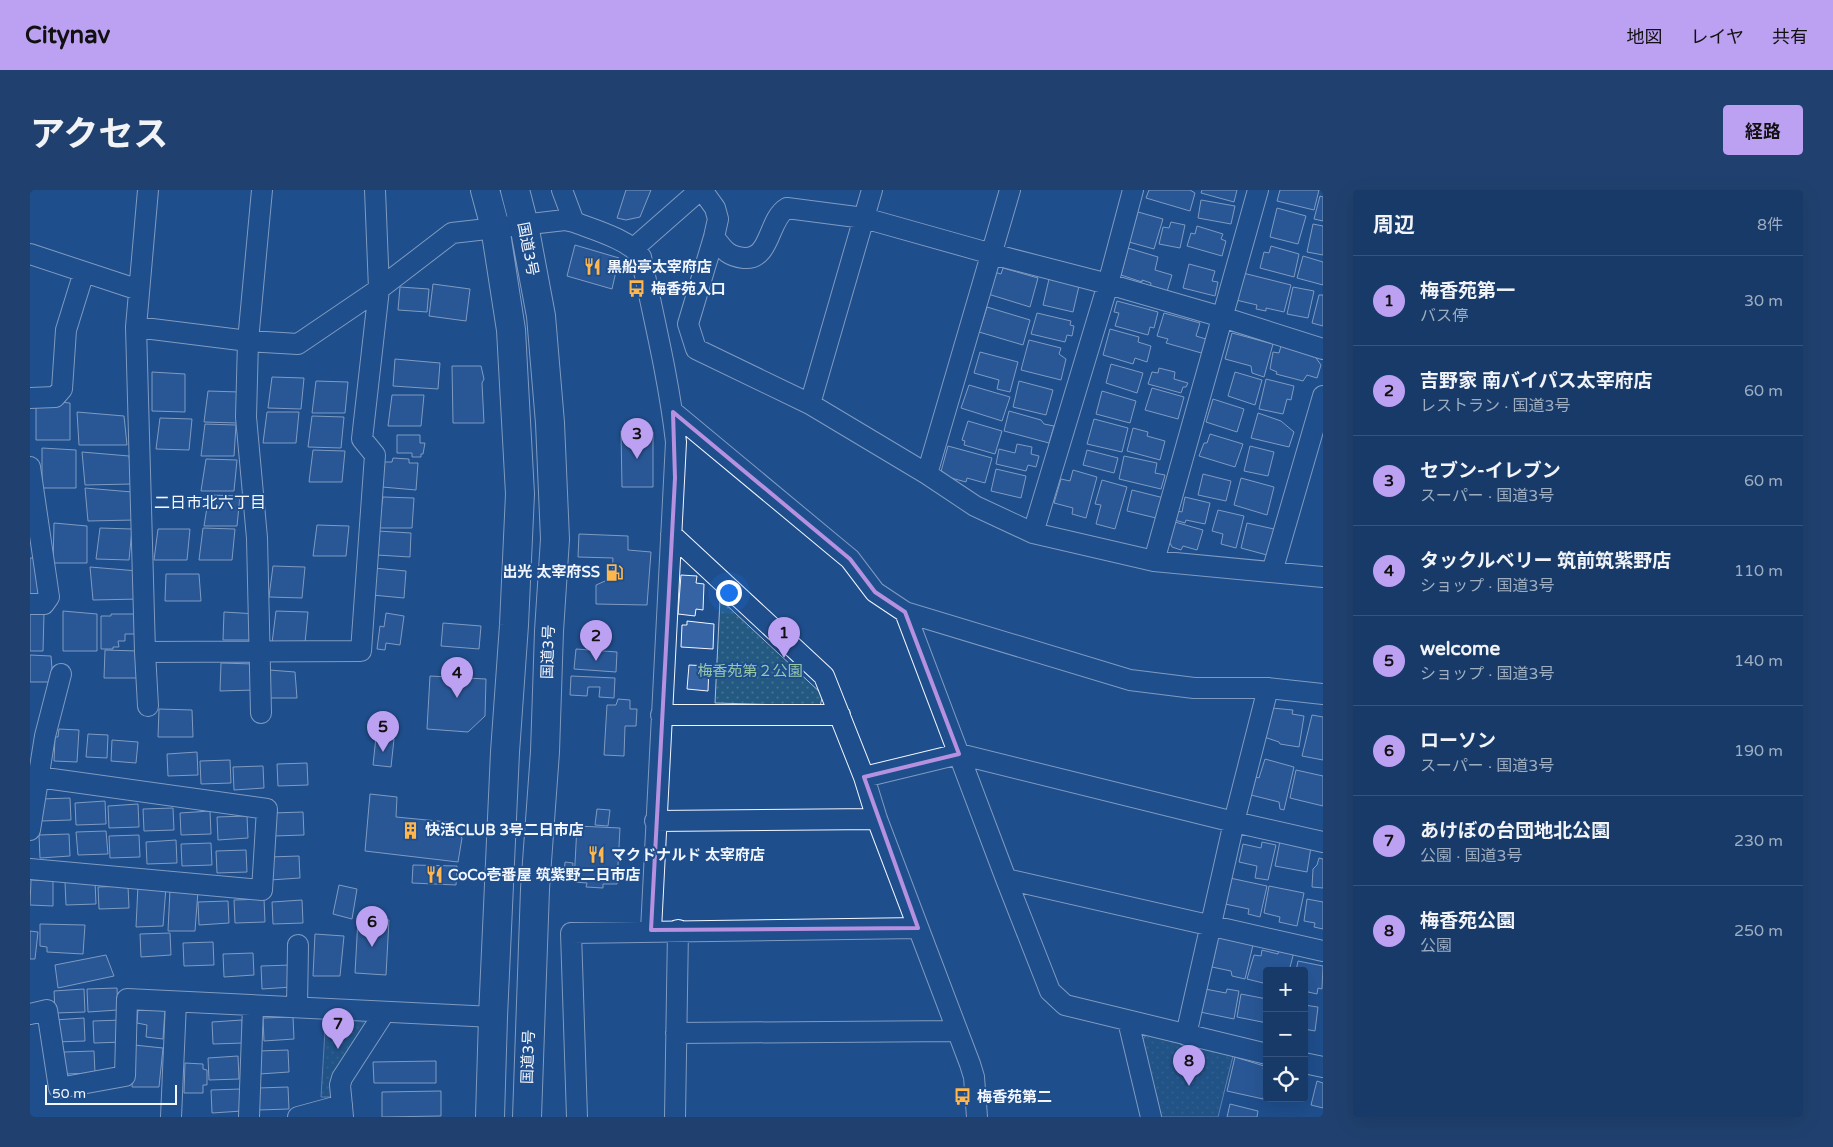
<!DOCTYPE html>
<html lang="ja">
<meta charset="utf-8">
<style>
:root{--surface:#173a69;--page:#20416f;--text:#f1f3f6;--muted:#9eadc0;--line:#36547d;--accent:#bca0f2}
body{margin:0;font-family:"Varela Round","Noto Sans JP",sans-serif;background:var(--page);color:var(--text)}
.controls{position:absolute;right:15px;bottom:15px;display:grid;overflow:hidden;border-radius:5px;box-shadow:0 5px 20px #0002}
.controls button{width:45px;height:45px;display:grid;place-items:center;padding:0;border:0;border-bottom:1px solid var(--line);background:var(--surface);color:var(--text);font:25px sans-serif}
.scale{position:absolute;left:15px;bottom:12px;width:132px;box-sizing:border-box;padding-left:5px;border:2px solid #f2f6ff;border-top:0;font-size:14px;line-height:18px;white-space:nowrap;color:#f2f6ff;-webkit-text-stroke:4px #1f4e8c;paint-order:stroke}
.you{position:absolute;left:698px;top:402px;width:18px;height:18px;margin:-12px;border:4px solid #fff;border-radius:50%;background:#1a73e8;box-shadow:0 0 0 8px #1a73e833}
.badge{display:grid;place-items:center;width:32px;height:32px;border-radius:50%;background:var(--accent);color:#111;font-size:16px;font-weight:700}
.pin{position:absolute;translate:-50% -41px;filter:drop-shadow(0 1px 2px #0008)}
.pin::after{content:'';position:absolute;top:26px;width:18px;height:15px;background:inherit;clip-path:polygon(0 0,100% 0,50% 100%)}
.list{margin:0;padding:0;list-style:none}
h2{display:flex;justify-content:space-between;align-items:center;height:65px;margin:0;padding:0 20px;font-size:21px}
h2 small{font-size:16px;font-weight:400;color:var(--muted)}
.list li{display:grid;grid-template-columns:32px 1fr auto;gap:15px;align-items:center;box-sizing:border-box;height:90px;padding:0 20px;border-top:1px solid var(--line)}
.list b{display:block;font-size:19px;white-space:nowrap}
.list p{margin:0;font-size:16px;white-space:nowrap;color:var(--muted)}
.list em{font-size:16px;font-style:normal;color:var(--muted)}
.icon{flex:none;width:28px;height:28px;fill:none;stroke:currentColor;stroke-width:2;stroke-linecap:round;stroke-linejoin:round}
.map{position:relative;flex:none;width:1293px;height:927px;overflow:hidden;border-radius:5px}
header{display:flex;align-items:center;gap:30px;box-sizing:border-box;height:70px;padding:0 25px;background:var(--accent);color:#111}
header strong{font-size:24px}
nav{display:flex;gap:28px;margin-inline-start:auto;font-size:18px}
.intro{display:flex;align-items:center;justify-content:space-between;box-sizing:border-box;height:120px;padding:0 30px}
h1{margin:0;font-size:35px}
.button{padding:12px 22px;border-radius:5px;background:var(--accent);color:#111;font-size:18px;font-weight:700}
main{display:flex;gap:30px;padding:0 30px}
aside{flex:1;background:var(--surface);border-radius:5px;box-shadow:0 5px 20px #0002}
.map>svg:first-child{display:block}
.park{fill:url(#park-dots);stroke:#a8bbd7}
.building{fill:#3563a3;stroke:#f2f6ff}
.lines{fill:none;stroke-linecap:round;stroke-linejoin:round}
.minor-casing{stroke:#f2f6ff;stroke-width:22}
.highway-casing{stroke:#f2f6ff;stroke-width:30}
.minor{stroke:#1f4e8c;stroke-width:20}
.highway{stroke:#1f4e8c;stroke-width:28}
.marked{fill:none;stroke:#b691df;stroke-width:4;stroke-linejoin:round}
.labels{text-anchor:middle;stroke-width:4;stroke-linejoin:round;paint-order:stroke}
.street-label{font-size:15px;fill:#f2f6ff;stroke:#1f4e8c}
.poi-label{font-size:15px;font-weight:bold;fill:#f2f6ff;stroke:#1f4e8c;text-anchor:start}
.park-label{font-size:15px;fill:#97c8a6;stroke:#1f4e8c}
.neighbourhood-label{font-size:16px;fill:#f2f6ff;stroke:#1f4e8c}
</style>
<header>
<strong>Citynav</strong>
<nav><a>地図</a><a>レイヤ</a><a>共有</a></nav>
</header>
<div class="intro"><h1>アクセス</h1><a class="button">経路</a></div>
<main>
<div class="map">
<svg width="1293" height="927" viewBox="0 0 1293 927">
<defs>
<pattern id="park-dots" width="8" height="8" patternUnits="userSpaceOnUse" patternTransform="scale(1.25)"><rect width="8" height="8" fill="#245a82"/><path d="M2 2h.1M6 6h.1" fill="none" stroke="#447295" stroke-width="1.8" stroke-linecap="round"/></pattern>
</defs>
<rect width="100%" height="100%" fill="#1f4e8c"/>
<path class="park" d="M690 409 793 505 790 516 685 513Z
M296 824 336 826V839L301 907H291Z
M1120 841 1203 866 1188 927H1131L1112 850Z"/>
<path class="building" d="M596 0H621L610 27 596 30 587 28Z
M1119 0H1160L1165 3 1160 21 1116 8Z
M1172 0H1207L1204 12 1171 3Z
M1250 0H1289L1284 20 1247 11Z
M1290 6 1293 7V31L1284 29Z
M1171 10 1205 16 1201 34 1168 28Z
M1247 18 1276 26 1268 54 1240 47Z
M1108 22 1133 29 1124 59 1099 52Z
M1141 32 1155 35 1150 58 1129 54 1133 37 1139 38Z
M1283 34 1293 36V65L1277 62Z
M1167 36 1193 44 1191 49 1196 51 1192 66 1157 56 1161 43 1165 44Z
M545 55 589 68 582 99 537 86Z
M1241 56 1269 64 1264 87 1230 78 1234 62 1239 63Z
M1098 58 1128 67 1125 80 1142 85 1136 105 1120 100 1121 93 1112 90V92L1091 85Z
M1273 66 1293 72V95L1267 88Z
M1159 74 1185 81 1182 91 1188 92 1185 106 1153 98Z
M973 78 1008 88 1000 117 958 104 964 82 971 84Z
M1213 83 1261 95 1254 122 1236 118V121L1226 119 1227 115 1206 110Z
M1019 89 1049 96 1043 122 1013 115Z
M403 94 440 99 436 131 399 126Z
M370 97 399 99 397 122 368 120Z
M1263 97 1284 101 1278 128 1257 124Z
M1289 105H1293V136L1282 133Z
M1087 111 1128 122 1124 138 1120 137 1118 145 1085 136 1089 123 1084 122Z
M957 117 1000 130 993 155 949 142Z
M1007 123 1041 131 1040 135 1044 136 1042 146 1037 145 1035 152 1001 144Z
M1134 123 1170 133 1166 146 1179 150 1175 164 1136 153 1138 149 1127 146Z
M1080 139 1109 147 1108 152 1121 156 1117 172 1105 168 1103 174 1073 165Z
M1202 143 1243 154 1234 187 1222 183 1221 176 1195 169Z
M999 150 1031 158 1029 164 1036 169 1031 190 991 180Z
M1251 156 1284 165 1291 175 1287 188 1277 185 1273 191 1246 184 1247 182 1240 179 1243 162 1249 163Z
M950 162 988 172 980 202 967 199 969 190 944 183Z
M365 169 410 173 408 199 363 196Z
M1081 174 1113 183 1107 203 1076 193Z
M422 176H451L454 189 452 193 454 233H423Z
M1129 178 1145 182 1144 189 1158 193 1156 197H1153L1151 203 1118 194 1122 182 1128 183Z
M122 182 155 184V222L122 221Z
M1205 182 1232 190 1225 215 1198 206Z
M242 187 274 188 271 219 238 218Z
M1236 189 1264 196 1261 210 1257 209 1253 224 1229 219Z
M286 191 318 192 315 223H282Z
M989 191 1023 200 1016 225 983 217Z
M939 195 980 207 972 231 931 218Z
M1122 198 1154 207 1148 229 1115 220Z
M178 201 210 202 207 233 174 232Z
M1072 201 1106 211 1100 233 1066 224Z
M362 205H394L391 236H358Z
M1183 209 1214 219 1207 242 1176 232Z
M6 210 40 213V250H6Z
M979 221 1011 230 1014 234 1024 236 1019 253 974 241Z
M47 222 94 226 97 255H49Z
M237 222H269L266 253H233Z
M1228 223 1251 231 1264 242 1259 257 1221 248Z
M282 226 314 227 311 258 278 257Z
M130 228 162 229 159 260 126 259Z
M1064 229 1098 238 1092 262 1057 254Z
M938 231 972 241 965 264 934 255 935 251 932 250Z
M175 234 206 235 204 266H171Z
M1103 238 1118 242 1117 246 1135 251 1130 270 1097 261Z
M591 241 623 242V297H592Z
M1180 244 1213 254 1205 277 1169 266 1174 253H1177Z
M367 245H390V253H395L393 264H391V267H382V263H367Z
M987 254 1002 257 1001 264 1009 266 1006 277 998 275 996 281 966 274 969 259 985 263Z
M918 256 962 268 955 293 937 288 936 292 910 285Z
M1220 256 1244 262 1238 286 1214 281Z
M12 258 46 260V298H12Z
M283 260 315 261 312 292H279Z
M1057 260 1088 268 1084 283 1053 275Z
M52 262 99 266 102 294 55 295Z
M1094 266 1127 273 1125 283 1135 285 1131 299 1089 289Z
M363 268 379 269V273H388L386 300 352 297 353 272H362Z
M176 269 207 270 204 301H171Z
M966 279 996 286 991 308 961 301Z
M1043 280 1067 287 1056 328 1042 324 1043 318 1024 313 1031 289 1040 291Z
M1173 284 1201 291 1196 311 1168 305Z
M1211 288 1244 297 1237 325 1204 315Z
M1072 290 1097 297 1085 339 1066 334 1071 315 1065 314Z
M55 298 102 302 105 330 58 331Z
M1102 300 1134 308 1126 328 1097 321Z
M179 305 210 306 207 336H174Z
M353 307 384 308 382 338H348Z
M1155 307 1180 313 1175 334 1156 330 1155 333 1141 329 1143 320 1152 322Z
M1188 320 1214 326 1206 358 1191 354 1193 344 1182 341Z
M1145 332 1173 340 1167 360 1153 356 1151 360 1142 357 1139 351Z
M24 333 57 336V373H23Z
M1217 333 1244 339 1237 365 1211 358Z
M287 335 319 336 316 366H283Z
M70 338 102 339 99 370 66 369Z
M173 338 205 339 202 370H169Z
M128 339H160L157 370H124Z
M348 341 381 343 380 367 347 365Z
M549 344 598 346V360L621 362 617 415 566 414V395L582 388 583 368 548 367Z
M0 368H9V407H0Z
M243 376 275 377 272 408 239 407Z
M60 377 108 381 110 409 63 410Z
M344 378 376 381 374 408 342 405Z
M136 384H169L171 411H135Z
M651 385 667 386 666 393 674 394 673 420 666 419 665 426 648 424Z
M33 421 67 424V461H33Z
M246 421 278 422 275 453H242Z
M194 422 227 424 228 450H193Z
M0 423H14L13 461H0Z
M356 423 374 426 370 455 356 453 355 460 347 459 350 436 354 437Z
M81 424H109V444H95V451H88L89 457H83V459H71V426H81Z
M657 431 684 434 683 459 651 457 652 435H657Z
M413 433 451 436 449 459 411 456Z
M546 459 587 462 586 482 544 479Z
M75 460 108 461 110 488H74Z
M0 465 21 466 23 492H0Z
M191 473 224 474 225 500 190 501Z
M659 475 679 476 678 501 657 499Z
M239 480 265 482 267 508H238Z
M400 486 456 489 455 526 438 542 397 539Z
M541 486 585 488 584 508 569 507 570 497H558L557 506 540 505Z
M588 509 600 510V519H607L606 536H595L594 566 574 565 577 515H586Z
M1242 518 1263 520 1262 524 1274 526 1269 557 1250 554 1249 552 1234 547Z
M129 519 162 520 163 547H128Z
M1282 525 1293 527V570L1272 566Z
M29 539 49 540 47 572 24 571 25 547H28Z
M58 544 78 545 77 568 56 567Z
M346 547 364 549 361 577 343 575Z
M82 550 108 552 106 573 81 571Z
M167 562 168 585 138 586 137 564Z
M1235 569 1264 577 1254 620 1250 619 1249 612 1221 605 1226 587 1229 588Z
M200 570 201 593 171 594 170 571Z
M277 573 278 595 248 596 247 574Z
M233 576 234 598 204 600 203 577Z
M1266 580 1293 586V616L1260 608Z
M340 604 367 607 366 627 418 632 432 648 428 672 335 661Z
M40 608 41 630 11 631 10 609Z
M75 611 76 634 46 635 45 613Z
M108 614 109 637 79 638 78 616Z
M143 618 144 640 114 641 113 619Z
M567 619 580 620 578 636 565 635Z
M180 621 181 644 151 645 150 623Z
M273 622 274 645 244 646 243 623Z
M217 626 218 648 188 650 187 627Z
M547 636 590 638 587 694H573V698L556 697 557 693 544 692Z
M76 641 78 664 48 665 46 642Z
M39 644 40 666 10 668 9 645Z
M109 645 110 667 80 668 79 646Z
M146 650 147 673 117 674 116 652Z
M1250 651 1281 657 1277 682 1245 676Z
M1232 652 1246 655 1238 690 1225 688 1227 676 1209 672 1213 654 1231 658Z
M181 653 182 675 152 676 151 654Z
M216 660 217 682 187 683 186 661Z
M269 666 270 688 240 690 239 667Z
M1289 668 1293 669V698L1282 697 1283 679 1287 675Z
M535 672 543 673 542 687 534 686Z
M383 675 427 676 426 695 382 693Z
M1200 688 1237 696 1230 727 1218 724 1219 719 1195 714Z
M1 690 23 691V716L0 715Z
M65 691 66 714 36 715 35 692Z
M108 695 136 697 133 736 106 737Z
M309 695 327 699 322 729 303 724Z
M98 696 99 718 69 719 68 697Z
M1239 696 1274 703 1267 736 1249 732 1250 727 1234 723Z
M140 699 168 701 165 741H138Z
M234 709 235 732 205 733 204 710Z
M1277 709 1293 712V739L1284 737 1285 733 1274 731Z
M272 710 273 733 243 734 242 712Z
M198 711 199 733 169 735 168 712Z
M328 729 359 730 356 785 325 783Z
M10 734 55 735 53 764 17 762V757L10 756Z
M0 741 8 742 5 769H0Z
M140 743 141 765 111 767 110 744Z
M285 744 314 746 310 786H283Z
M1188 747 1223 755 1215 789 1202 786 1201 781 1182 777Z
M183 752 184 775 154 776 153 753Z
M1249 758 1264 762 1259 781H1237V794L1217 789 1224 765 1231 766 1232 760 1248 764Z
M223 763 224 785 194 787 193 764Z
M76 765 84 786 28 798 25 775Z
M1268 771 1293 776 1292 799 1288 798 1287 804 1274 801V781H1266Z
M261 775 262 797 232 799 231 776Z
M87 798 88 820 58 822 57 799Z
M54 799 55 822 25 823 24 801Z
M1175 799 1196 803 1197 799 1209 801 1204 829 1170 822Z
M1211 804 1237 809V833L1207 827Z
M1274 815 1288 817 1285 841 1274 839Z
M108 819 135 820 133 849 116 847 117 835 107 833Z
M263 827 264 849 234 851 233 828Z
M54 828 55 851 25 852 24 830Z
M93 830 94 852 64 853 63 831Z
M212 830 213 853 183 854 182 832Z
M104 855 133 858 129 897H102Z
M258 860 259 882 229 884 228 861Z
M64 861 65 883 35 884 34 862Z
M208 866 209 889 179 890 178 868Z
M1205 867 1234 876 1233 879 1237 880V893L1233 909 1197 901Z
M406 871V893H344L343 872Z
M155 873 173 874V879L177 880V895H173V903H154Z
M1287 891 1293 893V918L1281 915Z
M258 897 259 919 229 920 228 898Z
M211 899 212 921 182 923 181 900Z
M411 901V926L352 927V902Z
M1200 914 1228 921 1227 927H1197Z"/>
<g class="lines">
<defs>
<path id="minor" d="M118 0 106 137 115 462 331 461 345 265 332 249 349 99 345 0
M532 0 544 32
M672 0 685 18 688 29 684 47 658 134 666 159 780 214 897 284 945 316 1003 343 1124 371 1293 387
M684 47C694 60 697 66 714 68 741 70 738 29 757 18L834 28 962 64 1078 94 1192 127 1293 159
M604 58 670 0
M0 64 109 100
M106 137 218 151 268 154 349 99 422 43 535 30 544 32C562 39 601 50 611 67 624 129 639 190 646 252L621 740
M0 208 25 207 32 199 36 140 54 82
M780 214 842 0
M643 222 820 369 845 402 875 422 1100 490 1164 498H1238L1293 504
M0 277 19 407 14 414H0
M897 284 980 0
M1003 343 1078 94 1103 0
M641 344 794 486 834 587 847 629 940 874 944 887 947 927
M1124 371 1228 0
M1242 382 1293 206
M875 422 976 689 1020 801 1035 815 1237 864
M115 462 118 516
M231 523 227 348 216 227 218 151 232 0
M631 525H810
M834 587 929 564 1204 632 1293 652
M625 631 847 629
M0 640 15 546 31 484
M0 679 232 700 237 619 8 587
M976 689 1293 761
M267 817 268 755
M0 824 17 820 29 898 95 886 97 809 463 827
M1098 831 1121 927
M646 843 927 841
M1156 845 1204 632 1238 498
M1274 873 1293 877
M141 927 146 812
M219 927 223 816
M268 927 312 915
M313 927 310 895 312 888 354 823
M547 927 541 743 888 738
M645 927 648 740"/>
<path id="highway" d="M455 0 465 37 481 140 490 304 484 435 475 562 463 827 460 927
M485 0 494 35 511 126 520 233 525 349 519 441 515 562 505 699 497 927"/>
</defs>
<use href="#minor" class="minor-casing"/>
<use href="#highway" class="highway-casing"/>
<use href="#minor" class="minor"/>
<use href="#highway" class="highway"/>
</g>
<path d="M0 0H1293V927H0ZM643 222 820 369 845 402 875 422 929 564 834 587 888 738 621 740 645 288Z" fill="#1f4e8c" fill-opacity=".55" fill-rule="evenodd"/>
<path class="marked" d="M643 222 820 369 845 402 875 422 929 564 834 587 888 738 621 740 645 288Z"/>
<defs>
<symbol id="restaurant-bare" viewBox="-9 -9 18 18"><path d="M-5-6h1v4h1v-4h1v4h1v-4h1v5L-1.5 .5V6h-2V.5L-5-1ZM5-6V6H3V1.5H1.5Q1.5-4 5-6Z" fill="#ffb74d" stroke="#1f4e8c" stroke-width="2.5" paint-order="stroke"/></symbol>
<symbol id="bus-bare" viewBox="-9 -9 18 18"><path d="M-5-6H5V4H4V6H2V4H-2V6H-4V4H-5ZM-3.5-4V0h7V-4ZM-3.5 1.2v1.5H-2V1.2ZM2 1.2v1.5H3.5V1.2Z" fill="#ffb74d" stroke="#1f4e8c" stroke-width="2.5" paint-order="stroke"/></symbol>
<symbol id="fuel-bare" viewBox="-9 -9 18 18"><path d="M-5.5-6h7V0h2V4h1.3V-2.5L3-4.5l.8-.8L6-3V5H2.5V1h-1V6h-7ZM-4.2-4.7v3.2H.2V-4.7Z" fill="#ffb74d" stroke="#1f4e8c" stroke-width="2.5" paint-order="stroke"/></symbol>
<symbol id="building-bare" viewBox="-9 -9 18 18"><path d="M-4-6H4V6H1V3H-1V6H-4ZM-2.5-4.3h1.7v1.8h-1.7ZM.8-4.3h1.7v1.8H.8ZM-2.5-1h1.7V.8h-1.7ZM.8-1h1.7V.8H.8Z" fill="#ffb74d" stroke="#1f4e8c" stroke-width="2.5" paint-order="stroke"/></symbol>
</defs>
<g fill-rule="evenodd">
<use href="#restaurant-bare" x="550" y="64" width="25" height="25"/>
<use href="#bus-bare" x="594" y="86" width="25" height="25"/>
<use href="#fuel-bare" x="572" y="370" width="25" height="25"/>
<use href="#building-bare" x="368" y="628" width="25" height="25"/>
<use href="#restaurant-bare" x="554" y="652" width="25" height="25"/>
<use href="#restaurant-bare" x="392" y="672" width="25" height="25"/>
<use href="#bus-bare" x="920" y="894" width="25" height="25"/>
</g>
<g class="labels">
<g class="street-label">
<text transform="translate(498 59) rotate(79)" y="5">国道3号</text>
<text transform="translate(518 462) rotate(-88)" y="5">国道3号</text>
<text transform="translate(498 867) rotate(-88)" y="5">国道3号</text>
</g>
<g class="poi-label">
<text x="577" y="82">黒船亭太宰府店</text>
<text x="621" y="104">梅香苑入口</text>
<text x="570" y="387" text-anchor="end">出光 太宰府SS</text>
<text x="395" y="645">快活CLUB 3号二日市店</text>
<text x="581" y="670">マクドナルド 太宰府店</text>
<text x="418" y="690">CoCo壱番屋 筑紫野二日市店</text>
<text x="947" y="912">梅香苑第二</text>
</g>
<g class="park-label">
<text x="720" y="486">梅香苑第２公園</text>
</g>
<g class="neighbourhood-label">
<text x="180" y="318">二日市北六丁目</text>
</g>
</g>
</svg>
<div class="controls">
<button>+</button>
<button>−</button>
<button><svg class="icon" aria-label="locate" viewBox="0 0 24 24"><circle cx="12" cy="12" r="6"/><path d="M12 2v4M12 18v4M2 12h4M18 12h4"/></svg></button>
</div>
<div class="scale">50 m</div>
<div class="you"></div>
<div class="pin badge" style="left:754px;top:468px">1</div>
<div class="pin badge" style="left:566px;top:471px">2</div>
<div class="pin badge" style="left:607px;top:269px">3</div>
<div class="pin badge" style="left:427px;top:508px">4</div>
<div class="pin badge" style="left:353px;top:562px">5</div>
<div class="pin badge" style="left:342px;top:757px">6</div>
<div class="pin badge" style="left:308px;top:859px">7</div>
<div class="pin badge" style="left:1159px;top:896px">8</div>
</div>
<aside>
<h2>周辺<small>8件</small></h2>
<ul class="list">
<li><span class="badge">1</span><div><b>梅香苑第一</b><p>バス停</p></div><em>30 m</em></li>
<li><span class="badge">2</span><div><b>吉野家 南バイパス太宰府店</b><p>レストラン · 国道3号</p></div><em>60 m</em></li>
<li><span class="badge">3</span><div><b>セブン-イレブン</b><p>スーパー · 国道3号</p></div><em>60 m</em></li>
<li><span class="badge">4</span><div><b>タックルベリー 筑前筑紫野店</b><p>ショップ · 国道3号</p></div><em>110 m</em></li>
<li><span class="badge">5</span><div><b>welcome</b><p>ショップ · 国道3号</p></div><em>140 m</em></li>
<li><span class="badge">6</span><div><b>ローソン</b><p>スーパー · 国道3号</p></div><em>190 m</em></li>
<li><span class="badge">7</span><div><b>あけぼの台団地北公園</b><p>公園 · 国道3号</p></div><em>230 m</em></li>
<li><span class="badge">8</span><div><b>梅香苑公園</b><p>公園</p></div><em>250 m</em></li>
</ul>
</aside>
</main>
